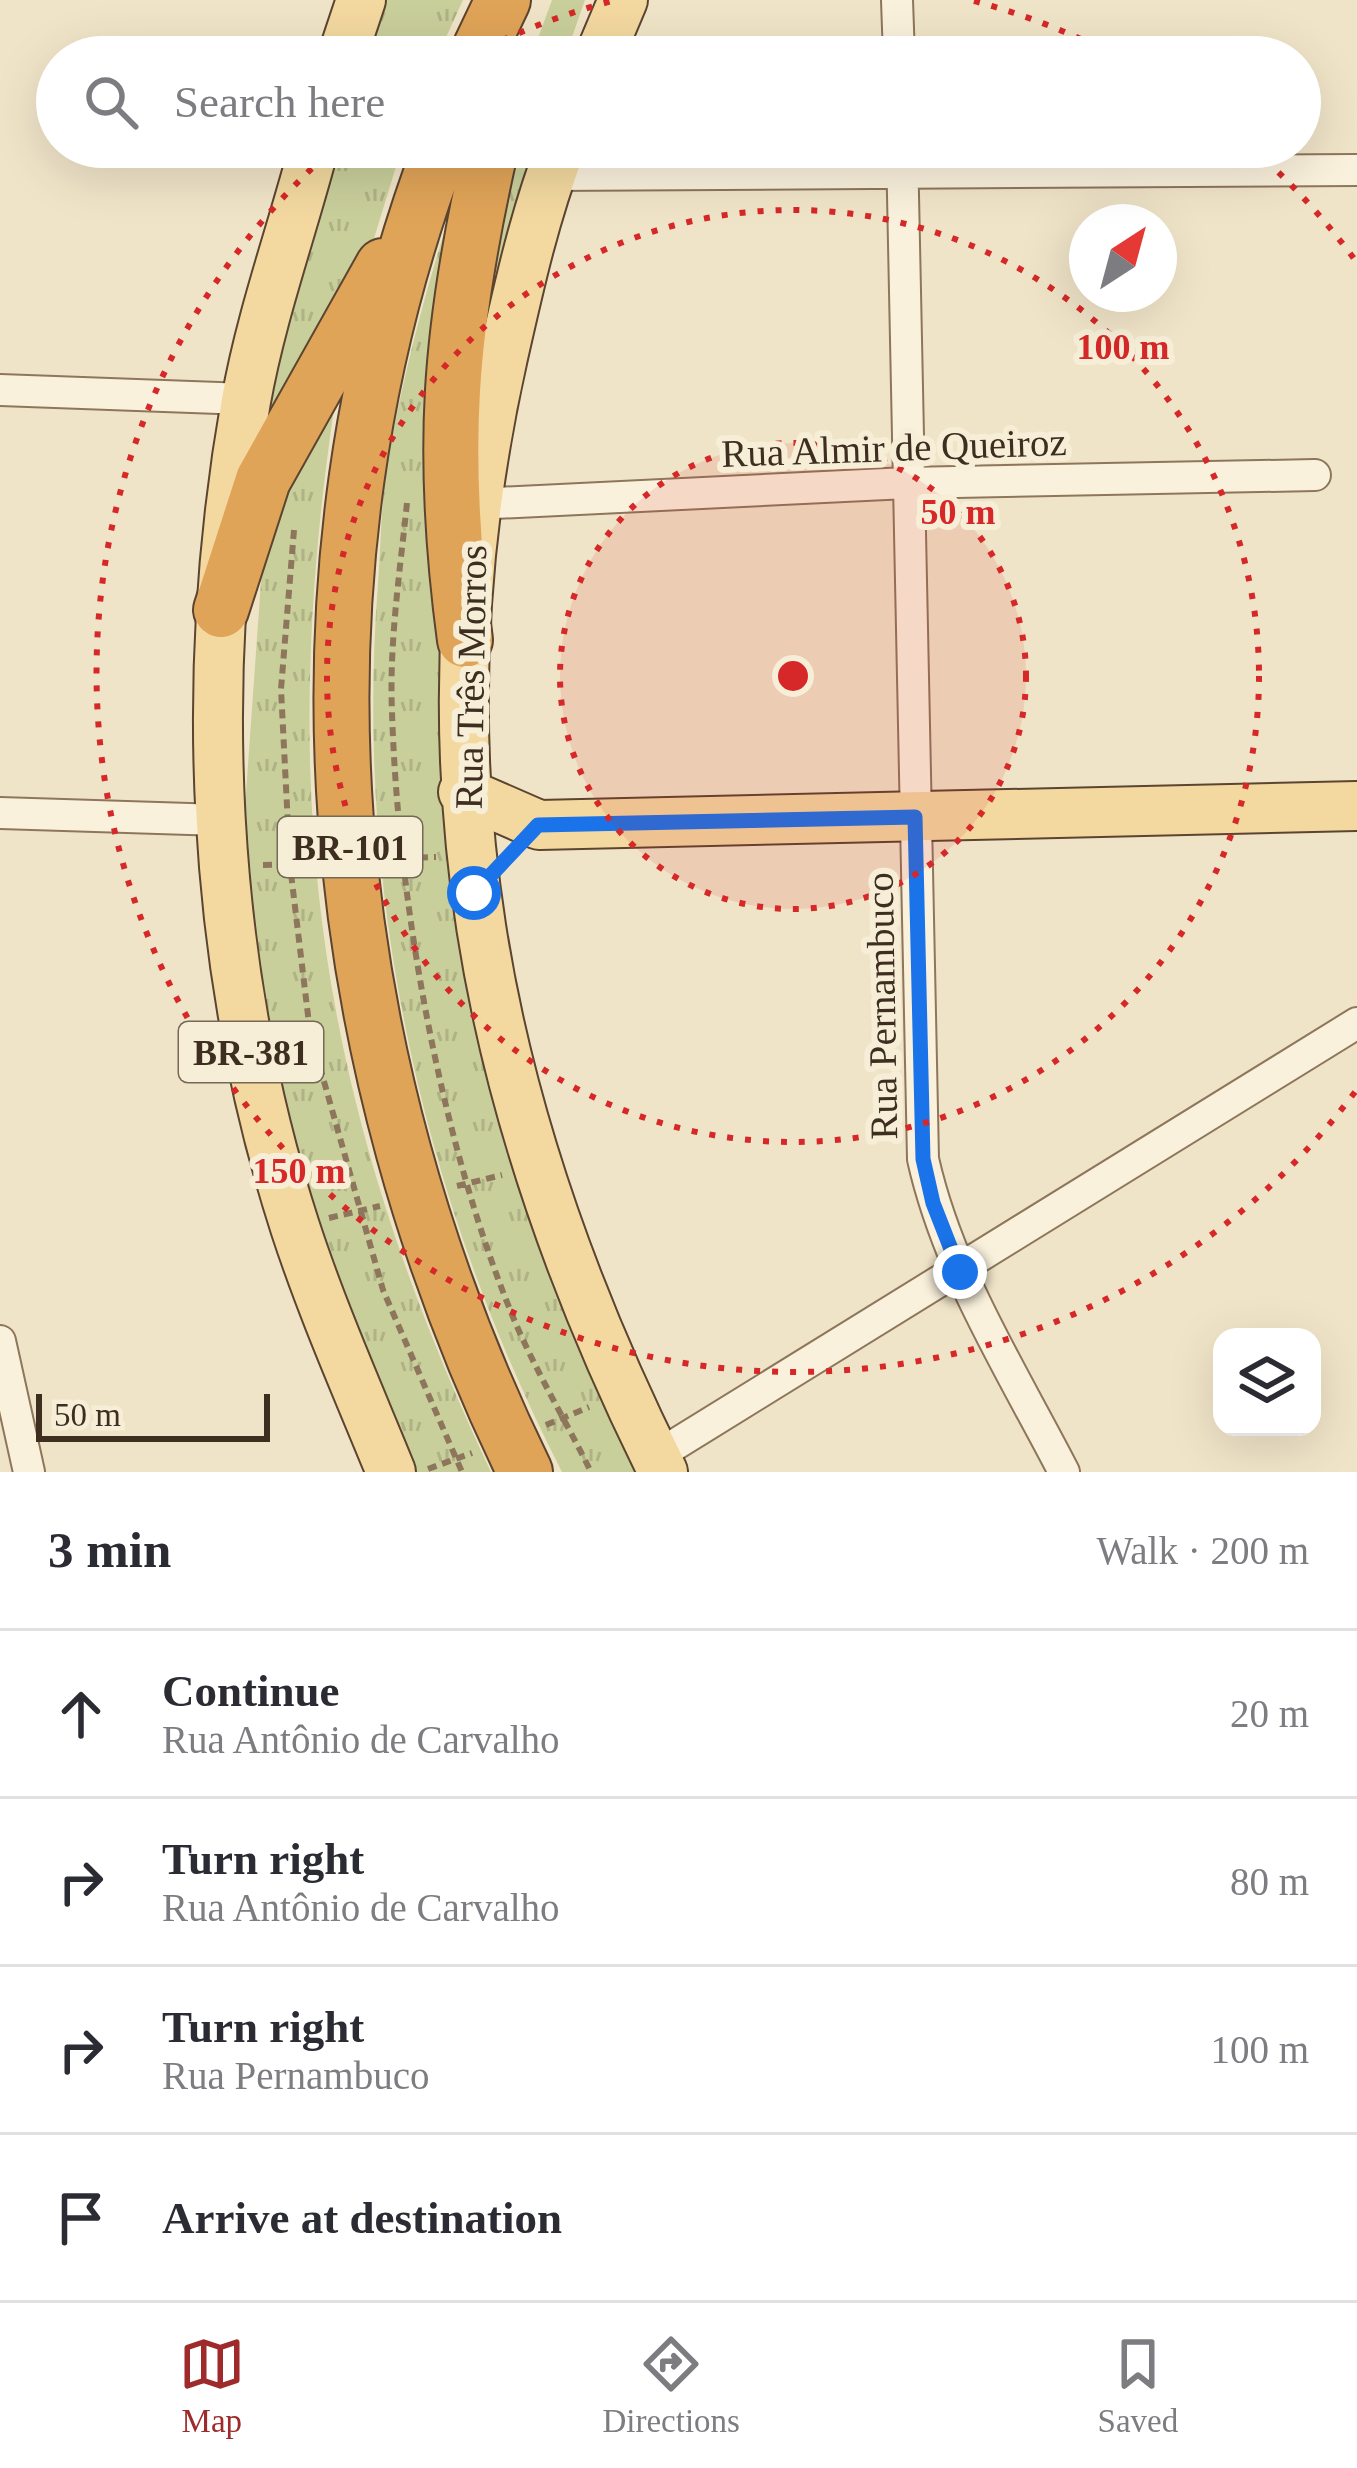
<!DOCTYPE html>
<meta charset="utf-8">
<style>
:root{--surface:#fff;--page:#f2f2f3;--text:#2b2b33;--muted:#7c7c81;--line:#e1e1e2;--accent:#9e2a2b}
body{margin:0;font-family:"Times New Roman",serif;background:var(--page);color:var(--text)}
.controls{position:absolute;right:36px;bottom:36px;display:grid;overflow:hidden;border-radius:24px;box-shadow:0 12px 48px #0002}
.controls button{width:108px;height:108px;display:grid;place-items:center;padding:0;border:0;border-bottom:3px solid var(--line);background:var(--surface);color:var(--text);font:60px sans-serif}
.compass{position:absolute;left:1069px;top:204px;width:108px;height:108px;border-radius:50%;background:var(--surface);box-shadow:0 12px 48px #0002;rotate:36deg}
.scale{position:absolute;left:36px;bottom:30px;width:234px;box-sizing:border-box;padding-left:12px;border:6px solid #3d2e20;border-top:0;font-size:33px;line-height:42px;white-space:nowrap;color:#3d2e20;-webkit-text-stroke:9px #f7eed8;paint-order:stroke}
.stop{position:absolute;width:36px;height:36px;margin:-27px;border:9px solid #1a73e8;border-radius:50%;background:#fff}
.stop.end{background:#1a73e8;border-color:#fff;box-shadow:0 3px 12px #0008}
.list{margin:0;padding:0;list-style:none}
h2{display:flex;justify-content:space-between;align-items:center;height:156px;margin:0;padding:0 48px;font-size:51px}
h2 small{font-size:39px;font-weight:400;color:var(--muted)}
.list li{display:grid;grid-template-columns:78px 1fr auto;gap:36px;align-items:center;box-sizing:border-box;height:168px;padding:0 48px;border-top:3px solid var(--line)}
.list b{display:block;font-size:45px;white-space:nowrap}
.list p{margin:0;font-size:39px;white-space:nowrap;color:var(--muted)}
.list em{font-size:39px;font-style:normal;color:var(--muted)}
.icon{flex:none;width:66px;height:66px;fill:none;stroke:currentColor;stroke-width:2;stroke-linecap:round;stroke-linejoin:round}
.map{position:relative;flex:none;width:1357px;height:1472px;overflow:hidden}
.search{position:absolute;background:var(--surface);box-shadow:0 12px 48px #0002;left:36px;right:36px;top:36px;height:132px;display:flex;align-items:center;gap:30px;box-sizing:border-box;padding:0 42px;border-radius:66px;color:var(--muted);font-size:45px}
.sheet{height:828px;background:var(--surface)}
nav{display:flex;justify-content:space-around;align-items:center;box-sizing:border-box;height:168px;border-top:3px solid var(--line);background:var(--surface);font-size:33px;color:var(--muted)}
nav a{display:grid;justify-items:center;gap:6px}
nav .on{color:var(--accent)}
.map>svg:first-child{display:block}
.grass{fill:url(#grass-tufts)}
.lines{fill:none;stroke-linecap:round;stroke-linejoin:round}
.street-casing{stroke:#8d765c;stroke-width:34}
.primary-casing{stroke:#5b4430;stroke-width:52}
.highway-casing{stroke:#5b4430;stroke-width:58}
.path{stroke:#8d765c;stroke-width:6;stroke-dasharray:9 6;stroke-linecap:butt}
.street{stroke:#faf1dc;stroke-width:30}
.primary{stroke:#f3d9a0;stroke-width:48}
.highway{stroke:#e0a458;stroke-width:54}
.route{stroke:#1a73e8;stroke-width:15}
.ring{fill:none;stroke:#d62828;stroke-width:6;stroke-dasharray:6 12}
.labels{text-anchor:middle;stroke-width:12;stroke-linejoin:round;paint-order:stroke}
.shield{fill:#f7eed8;stroke:#756857;stroke-width:3}
.shield-label{font-size:36px;font-weight:bold;fill:#3d2e20}
.street-label{font-size:39px;fill:#3d2e20;stroke:#f7eed8}
.centre{fill:#d62828;stroke:#f7eed8;stroke-width:6}
.ring-label{font-size:36px;text-anchor:middle;font-weight:bold;fill:#d62828;stroke:#f7eed8;stroke-width:12;stroke-linejoin:round;paint-order:stroke}
</style>
<div class="map">
<svg width="1357" height="1472" viewBox="0 0 1357 1472">
<defs>
<pattern id="grass-tufts" width="24" height="20" patternUnits="userSpaceOnUse" patternTransform="scale(3)"><rect width="24" height="20" fill="#c9cf9b"/><path d="M3 7l-1-3M5 7V3M7 7l1-3M15 17l-1-3M17 17v-4M19 17l1-3" fill="none" stroke="#aeb285"/></pattern>
</defs>
<rect width="100%" height="100%" fill="#f0e4c8"/>
<path class="grass" d="M376 0H463L437 57H359Z
M552 0H585L565 57H531Z
M332 147H402L368 258 259 446 271 372Z
M503 147H534L496 274 471 401Z
M472 149C465 273 457 397 450 522 445 600 438 680 441 758 452 1009 524 1249 639 1472H562C421 1197 354 892 378 583 381 544 381 503 387 465 406 358 436 250 472 149Z
M342 358C273 774 310 1089 491 1472H414L358 1345 300 1170 266 1009 243 835 266 511Z"/>
<g class="lines">
<defs>
<path id="street" d="M897 0 899 57
M902 147 923 1159C948 1271 1012 1371 1064 1472
M550 175 1357 170
M0 390 246 399
M476 504 907 483 1315 475
M0 813 221 820
M0 1341 29 1472
M655 1457 1357 1023"/>
<path id="primary" d="M342 57 361 0
M599 57 623 0
M314 147C292 231 261 316 246 401 198 673 210 964 295 1227 322 1310 358 1391 391 1472
M561 147C535 214 519 286 503 357 413 757 482 1109 663 1472
M463 792 539 825 1357 806"/>
<path id="highway" d="M476 57 503 0
M441 147C277 582 323 1058 525 1472
M221 610 263 480 383 266
M465 640C440 453 449 331 491 147"/>
</defs>
<use href="#street" class="street-casing"/>
<use href="#primary" class="primary-casing"/>
<use href="#highway" class="highway-casing"/>
<path class="path" d="M407 503C400 571 389 643 392 712 398 903 440 1140 513 1317 535 1370 566 1421 591 1472
M294 530 281 689 290 865 310 1032 383 1290 462 1472
M389 859 436 857
M263 865 310 864
M457 1186 502 1175
M329 1218 380 1206
M546 1425 589 1407
M428 1469 472 1453"/>
<use href="#street" class="street"/>
<use href="#primary" class="primary"/>
<use href="#highway" class="highway"/>
</g>
<g class="lines">
<path class="route" d="M474 893 538 825 915 817 923 1159 933 1203 960 1272"/>
</g>
<circle cx="793" cy="676" r="233" fill="#d62828" fill-opacity=".12"/>
<g class="ring">
<circle cx="793" cy="676" r="233"/>
<circle cx="793" cy="676" r="466"/>
<path d="M1355 1092A699 699 0 1 1 334 148M470 56A699 699 0 0 1 612 1M974 1A699 699 0 0 1 1116 56M1252 148A699 699 0 0 1 1355 260"/>
</g>
<g class="labels">
<g class="shield">
<rect x="278" y="817" width="144" height="60" rx="9"/>
<rect x="179" y="1022" width="144" height="60" rx="9"/>
</g>
<g class="shield-label">
<text x="350" y="860">BR-101</text>
<text x="251" y="1065">BR-381</text>
</g>
<g class="street-label">
<text transform="translate(894 447) rotate(-2)" y="14">Rua Almir de Queiroz</text>
<text transform="translate(470 677) rotate(-89)" y="14">Rua Três Morros</text>
<text transform="translate(881 1006) rotate(-91)" y="14">Rua Pernambuco</text>
</g>
</g>
<circle cx="793" cy="676" r="18" class="centre"/>
<g class="ring-label">
<text x="1123" y="359">100 m</text>
<text x="958" y="524">50 m</text>
<text x="299" y="1183">150 m</text>
</g>
</svg>
<div class="controls">
<button><svg class="icon" aria-label="layers" viewBox="0 0 24 24"><path d="M12 4l9 5-9 5-9-5zM3 14l9 5 9-5"/></svg></button>
</div>
<svg class="compass" viewBox="-18 -18 36 36"><path d="M0-13l5 13h-10z" fill="#e53935"/><path d="M0 13l5-13h-10z" fill="#7c7c81"/></svg>
<div class="scale">50 m</div>
<div class="stop" style="left:474px;top:893px"></div>
<div class="stop end" style="left:960px;top:1272px"></div>
<div class="search"><svg class="icon" aria-label="search" viewBox="0 0 24 24"><circle cx="10" cy="10" r="6"/><path d="M15 15l6 6"/></svg>Search here</div>
</div>
<section class="sheet">
<h2>3 min<small>Walk · 200 m</small></h2>
<ul class="list">
<li><svg class="icon" aria-label="ahead" viewBox="0 0 24 24"><path d="M12 20V5M6 11l6-6 6 6"/></svg><div><b>Continue</b><p>Rua Antônio de Carvalho</p></div><em>20 m</em></li>
<li><svg class="icon" aria-label="right" viewBox="0 0 24 24"><path d="M7 20v-9h11M14 6l5 5-5 5"/></svg><div><b>Turn right</b><p>Rua Antônio de Carvalho</p></div><em>80 m</em></li>
<li><svg class="icon" aria-label="right" viewBox="0 0 24 24"><path d="M7 20v-9h11M14 6l5 5-5 5"/></svg><div><b>Turn right</b><p>Rua Pernambuco</p></div><em>100 m</em></li>
<li><svg class="icon" aria-label="arrive" viewBox="0 0 24 24"><path d="M6 21V4h12l-3 4 3 4H6"/></svg><div><b>Arrive at destination</b></div></li>
</ul>
</section>
<nav>
<a class="on"><svg class="icon" aria-label="map" viewBox="0 0 24 24"><path d="M3 6l6-2 6 2 6-2v14l-6 2-6-2-6 2zM9 4v14M15 6v14"/></svg>Map</a>
<a><svg class="icon" aria-label="directions" viewBox="0 0 24 24"><path d="M12 3l9 9-9 9-9-9zM9 14v-3h6M13 9l2 2-2 2"/></svg>Directions</a>
<a><svg class="icon" aria-label="saved" viewBox="0 0 24 24"><path d="M7 4h10v16l-5-4-5 4z"/></svg>Saved</a>
</nav>
